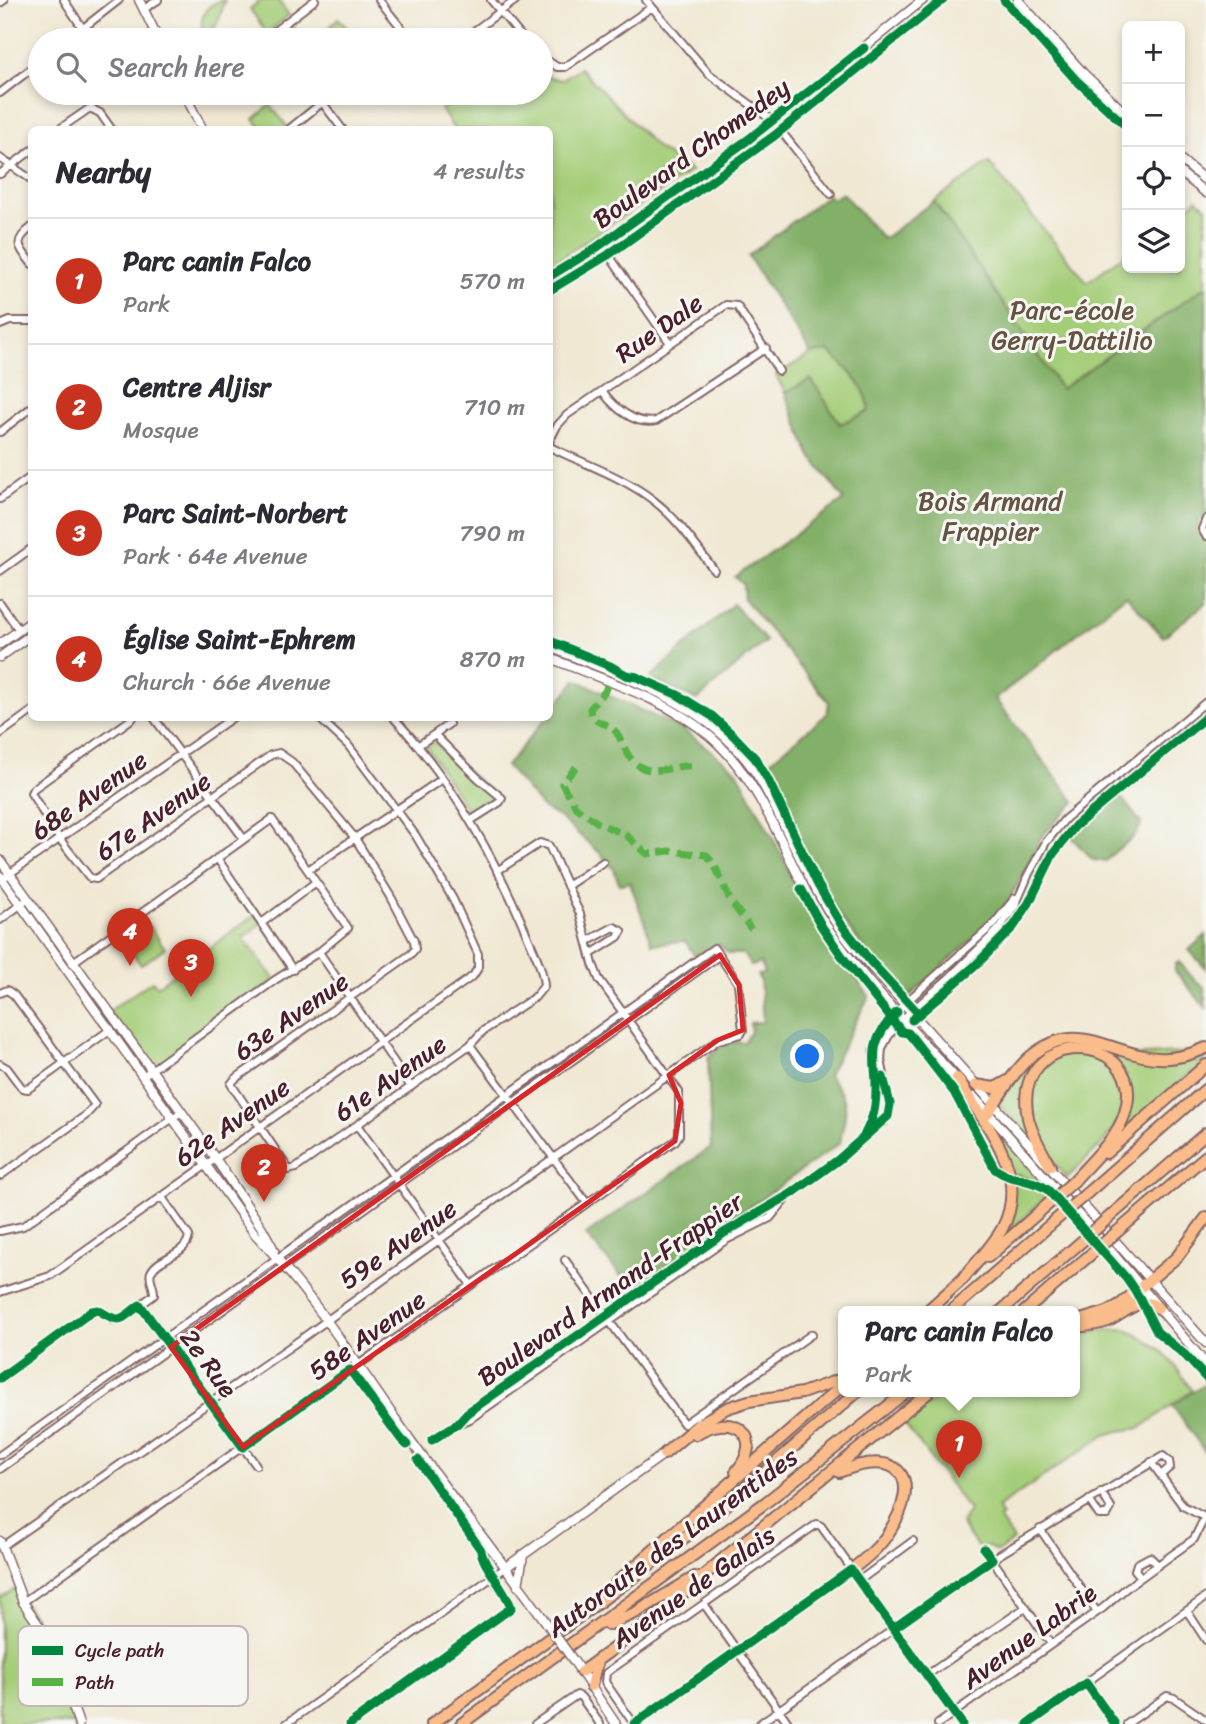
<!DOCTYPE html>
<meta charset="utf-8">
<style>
:root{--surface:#fff;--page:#f7f7f7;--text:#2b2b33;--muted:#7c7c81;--line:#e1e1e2;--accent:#c8321e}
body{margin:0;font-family:Sriracha,sans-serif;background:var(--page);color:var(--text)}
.controls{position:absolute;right:21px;top:21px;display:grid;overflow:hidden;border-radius:10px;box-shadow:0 4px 10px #0003}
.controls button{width:63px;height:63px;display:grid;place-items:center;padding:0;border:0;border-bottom:2px solid var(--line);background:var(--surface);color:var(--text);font:35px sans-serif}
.you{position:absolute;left:808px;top:1057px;width:24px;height:24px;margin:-18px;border:5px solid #fff;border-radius:50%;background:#1a73e8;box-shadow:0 0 0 10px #1a73e833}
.badge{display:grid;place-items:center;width:46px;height:46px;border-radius:50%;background:var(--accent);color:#fff;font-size:23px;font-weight:700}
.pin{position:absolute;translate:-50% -58px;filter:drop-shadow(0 2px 4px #0008)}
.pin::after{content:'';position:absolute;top:37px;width:24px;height:21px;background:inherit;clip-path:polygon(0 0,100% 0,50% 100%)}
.popup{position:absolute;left:838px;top:1306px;width:242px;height:91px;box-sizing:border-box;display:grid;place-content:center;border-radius:10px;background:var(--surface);filter:drop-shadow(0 2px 5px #0005);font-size:23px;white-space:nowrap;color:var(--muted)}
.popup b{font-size:26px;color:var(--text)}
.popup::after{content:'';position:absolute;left:50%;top:100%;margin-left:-14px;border:14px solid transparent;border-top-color:var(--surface)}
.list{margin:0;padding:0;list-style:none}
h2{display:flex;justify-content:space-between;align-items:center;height:91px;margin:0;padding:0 28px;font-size:30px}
h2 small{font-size:23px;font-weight:400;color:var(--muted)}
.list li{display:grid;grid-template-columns:46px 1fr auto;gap:21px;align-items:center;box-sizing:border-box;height:126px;padding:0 28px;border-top:2px solid var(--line)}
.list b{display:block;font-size:26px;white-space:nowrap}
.list p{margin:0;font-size:23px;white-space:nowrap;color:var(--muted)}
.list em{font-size:23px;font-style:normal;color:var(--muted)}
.icon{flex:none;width:38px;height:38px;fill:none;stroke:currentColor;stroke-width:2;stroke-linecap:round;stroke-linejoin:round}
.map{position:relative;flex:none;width:1206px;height:1724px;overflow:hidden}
.search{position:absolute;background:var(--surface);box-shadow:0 4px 10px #0003;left:28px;top:28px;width:525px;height:77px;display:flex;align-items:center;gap:18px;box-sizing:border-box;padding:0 24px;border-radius:38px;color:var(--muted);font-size:26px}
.panel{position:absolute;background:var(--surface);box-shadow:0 4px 10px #0003;left:28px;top:126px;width:525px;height:595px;border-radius:10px}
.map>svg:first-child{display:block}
.green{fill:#a4cd78;stroke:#777652;stroke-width:2}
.forest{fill:#83b068;stroke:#66684a;stroke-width:2}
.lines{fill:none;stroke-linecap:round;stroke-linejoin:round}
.minor-casing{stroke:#846566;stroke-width:10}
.tertiary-casing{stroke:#846566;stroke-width:11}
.motorway-casing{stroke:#846566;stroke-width:14}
.minor{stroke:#fff;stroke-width:6}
.tertiary{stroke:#fff;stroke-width:8}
.motorway{stroke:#fabc8b;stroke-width:10}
.tertiary-bridge-casing{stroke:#846566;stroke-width:11;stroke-linecap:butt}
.motorway-bridge-casing{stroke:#846566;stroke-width:14;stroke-linecap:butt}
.tertiary-bridge{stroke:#fff;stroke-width:8}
.motorway-bridge{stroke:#fabc8b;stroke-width:10}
.quiet{stroke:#57b146;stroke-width:7;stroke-dasharray:14 7;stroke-linecap:butt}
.cycleway-casing{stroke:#f6f6f2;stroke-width:13}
.cycleway{stroke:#00873e;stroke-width:9}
.marked{fill:none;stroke:#d62828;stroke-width:5;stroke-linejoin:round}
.labels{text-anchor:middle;stroke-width:6;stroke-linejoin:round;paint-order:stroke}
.street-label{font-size:26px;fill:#4a1f2b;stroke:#f6f6f2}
.park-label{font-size:26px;fill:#655342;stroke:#f6f6f2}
.key{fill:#f6f6f2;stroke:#c2b6b6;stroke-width:2}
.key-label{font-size:19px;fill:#4a1f2b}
</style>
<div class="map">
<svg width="1206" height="1724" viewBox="0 0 1206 1724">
<rect width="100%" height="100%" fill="#f6f6f2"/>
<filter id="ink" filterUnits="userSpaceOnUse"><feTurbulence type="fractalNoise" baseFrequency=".0143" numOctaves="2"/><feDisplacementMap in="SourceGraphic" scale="14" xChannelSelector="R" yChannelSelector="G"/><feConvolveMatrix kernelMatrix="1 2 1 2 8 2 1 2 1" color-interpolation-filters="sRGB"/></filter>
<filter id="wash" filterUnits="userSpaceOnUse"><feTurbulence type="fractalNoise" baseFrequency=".00686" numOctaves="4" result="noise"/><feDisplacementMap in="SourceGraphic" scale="28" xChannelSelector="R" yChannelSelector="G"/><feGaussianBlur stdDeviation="1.57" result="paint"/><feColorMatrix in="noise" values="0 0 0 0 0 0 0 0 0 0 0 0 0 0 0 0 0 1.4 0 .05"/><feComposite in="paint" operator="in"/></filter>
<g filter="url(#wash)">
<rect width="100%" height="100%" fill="#f0e8d3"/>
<path class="green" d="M225 0 219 19 215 27 209 32 202 30C200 13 209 2 225 0Z
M261 0H278L289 15 267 33 250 9Z
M1018 8 1046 36 1079 77 1017 9Z
M338 18 348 29 335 40H327L330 38 329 28Z
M290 22 305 40H276L272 36Z
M580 68 657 148 691 171 550 265V130L454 129 441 109 479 93H541V70L550 77 561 80Z
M270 105 287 126 282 129H262L254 119Z
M989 163 1087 282 1127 253V268H1180V214L1197 199 1206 207V286L1061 389 934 201Z
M829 351C845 368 869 386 869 411L840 424 811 379 785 393 776 375 811 354Z
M433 742 498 798 471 816 428 749V744Z
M255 915 263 922 243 938 275 980 151 1070 109 1011 152 981 157 986Z
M149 926 165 948 141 965 126 943Z
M1072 1041 1132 1056 1206 1051V1059L1122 1133 1120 1131 1126 1076 1081 1045 1058 1048 1033 1069 1030 1140 998 1104 1018 1075 1040 1053Z
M1091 1052 1114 1068 1123 1086 1121 1116 1104 1142 1067 1178C1045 1153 1021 1118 1034 1084 1039 1071 1045 1062 1058 1055 1066 1051 1081 1053 1091 1052Z
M989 1119 1050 1188 1038 1181 1017 1175 1016 1179 1039 1185 1050 1193 1001 1240 1013 1204Z
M1125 1329C1164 1348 1169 1355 1192 1391L1140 1428 1119 1431 1105 1435 997 1508 1002 1516 999 1518 1014 1540 997 1552 988 1546 980 1550 961 1524 969 1510 904 1423 945 1392H1074L1075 1335 1100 1330Z
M15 1589 39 1624 78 1724H0V1598Z"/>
<path class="forest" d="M842 193 883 239 934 201 1061 389 1206 286V516L1200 519 1197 529 1206 542V603L1163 637 1126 595 995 699 1075 802 1043 835 1008 902 988 925 911 995H905C881 969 857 942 837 912 810 870 791 823 771 777L774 774 768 763 827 714 829 702 744 599 743 584 735 577 844 500 810 455 785 393 811 379 840 424 869 411C869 386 845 368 829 351L811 354 748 256 828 195 833 199Z
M733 604 766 641 697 700 650 678Z
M576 680 684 730 737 771 826 938 869 996 828 1075C852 1104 846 1107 840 1143L633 1290 586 1235 711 1147 708 1057 727 1042H744L751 1032 750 1023 763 1022 760 980 757 975 764 974 761 963 751 966 743 954H729L719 944 695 956 685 941 652 944 630 882 619 884 614 869 600 853 559 817 544 809 506 766 546 718H550V713Z
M1117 792 1141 823C1137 841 1117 846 1106 861L1093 860 1070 836 1071 833Z
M1206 935V969L1189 950Z
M1179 962 1196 982 1204 987 1206 1008 1175 971V964Z
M1204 1385 1206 1388V1453L1172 1405Z"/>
</g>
<g filter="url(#ink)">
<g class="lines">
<defs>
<path id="minor" d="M64 0 83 29
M379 0 411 40
M491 0 524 40
M646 0 709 74 773 121 831 194
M0 3 4 0
M144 9 158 0
M68 40 119 0
M263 40 315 0
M462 40 516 0
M541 56 557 67H565L652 7
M0 93 40 62
M186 96 193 93
M322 102 343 130
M58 130 90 108 100 113 112 130
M288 130 334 93
M0 158 32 180
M0 174 32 150
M32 227C12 242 19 247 32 264
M601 244 670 343
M0 325 10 321H32
M603 392C614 407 635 426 656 421L766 348
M0 432 32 407
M550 440 557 426 567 415 726 305 737 306 779 371
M550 447C584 464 622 476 653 500 678 519 695 545 714 570
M0 499 32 476
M1206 519 1202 529 1206 536
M0 571 32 548
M0 603 19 630
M133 718 33 789 31 793 59 838 90 878 96 879 271 755 279 753 292 762 355 838 391 897 414 941 415 949 411 954 235 1079 231 1084 289 1170 296 1168 470 1045 483 1031 535 997 544 986C543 967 532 948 525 930 493 854 450 779 394 718
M154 718 244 839
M0 734 32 711
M435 735 478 778 502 798 500 802 470 821
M419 745 449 724
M217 858 293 970
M308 870 442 779
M2 879 232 718
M1026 879 1046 842 1065 819 1206 702
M567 886 603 862
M0 920 24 902
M263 922 316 882
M588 941 614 927 622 931 618 937 591 954
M319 952 411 1087
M72 963 272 819 348 928 319 952 275 980 143 1076
M0 993 7 990 14 995 95 1105 85 1116 0 1176
M470 1045 586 1202
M0 1064 7 1068 22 1088 28 1089 111 1029
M357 1125 471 1285
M865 1134 876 1104 873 1050 883 1028 904 1004 993 925 1015 898
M0 1231 23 1226 181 1112
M565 1260 684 1424 812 1334
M0 1292 50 1276 473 976 478 968V954L453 899 416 836 348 745 319 718
M140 1305 256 1465
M0 1378 92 1311 98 1310 114 1320H120L154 1295C155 1287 148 1279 151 1272 159 1256 186 1256 189 1236L161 1196
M460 1423 470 1419 726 1240 770 1218 789 1195
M432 1440 457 1424 467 1413 738 1223 791 1194 838 1160 864 1136 884 1122 888 1116 890 1104 881 1060 882 1048 888 1037 897 1024 950 977 999 929 1015 906 1028 876
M0 1455 714 948 738 983 743 1030 741 1034 718 1040 294 1344 1 1547
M1151 1462 1183 1506 1206 1518
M0 1469 720 955
M1089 1500 1099 1515H1107L1111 1508 1101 1492
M1040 1529 1097 1612
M985 1549 1051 1644
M1141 1577 1135 1570 1137 1564 1150 1557 1158 1565
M860 1580 913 1541
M23 1602 675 1141 679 1135V1092L599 979 593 964 580 914 549 846 540 843 497 871
M704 1604 789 1724
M1187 1611 1206 1640
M927 1675 1026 1607
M1086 1683 1115 1724
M286 1724 505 1568
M350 1724 510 1609 511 1604 492 1577
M535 1724 577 1695 581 1697 600 1724
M634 1724 605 1682 606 1673 817 1524 821 1526 962 1724
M759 1724 999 1555 1163 1456 1169 1461 1170 1467 1161 1475
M938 1724 1103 1608 1125 1589 1194 1539 1205 1517
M1028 1724 1206 1597
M1127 1724 1167 1696 1174 1698 1206 1720"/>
<path id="tertiary" d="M139 0 159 40
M1004 0 1076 80 1127 127
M1018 0 1084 74 1127 115
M184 93 203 130
M1180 159 1206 181
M1180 172 1206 193
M550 276 606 241 766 126 923 0
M550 290 608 255 774 136 943 0
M0 644 32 621
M550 647C628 680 717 704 762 783 792 836 813 895 850 943L1206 1343
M0 657 32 634
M550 658C603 680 666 698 711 737 766 785 785 861 823 921 860 978 915 1032 960 1083
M0 860 215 1158 262 1228 274 1250
M0 876 255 1234C310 1291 354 1360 399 1424 447 1492 499 1557 548 1625
M974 1097 1116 1257 1206 1364
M0 1541 23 1602 50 1642 79 1724
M505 1568 664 1454
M518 1586 523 1555
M573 1660 616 1724
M634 1724 851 1570"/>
<path id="motorway" d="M957 1078C984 1124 1032 1173 1002 1229 991 1248 975 1264 962 1280
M976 1085 995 1088 1008 1081
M988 1113C1001 1094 1013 1072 1030 1057 1071 1022 1099 1046 1143 1056 1164 1061 1186 1057 1206 1048
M1106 1153 1206 1065
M1050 1166C1042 1151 1032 1135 1028 1118 1009 1023 1150 1031 1125 1113 1117 1139 1091 1161 1074 1181
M1086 1194 1206 1089
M1107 1219 1206 1133
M1118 1231 1206 1156
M988 1257 1054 1199
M926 1312 965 1277
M950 1312 1066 1211
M1000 1312 1088 1236
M1024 1312 1098 1248
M1074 1322 1107 1312 1121 1304 1177 1257 1206 1218
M1074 1327C1086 1326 1097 1325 1108 1321 1125 1314 1141 1293 1158 1308
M696 1434C733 1410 767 1436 736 1472
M664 1454 699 1424 727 1408 749 1401 802 1393 844 1378
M839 1472C899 1447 924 1478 889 1532 880 1547 865 1559 851 1570
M616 1583 844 1384
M608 1625 637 1612 695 1577
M581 1672 650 1622 724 1558 929 1392
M591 1686 597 1662
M432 1724 639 1573 735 1498 857 1392
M461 1724 765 1503 906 1392"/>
</defs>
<use href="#minor" class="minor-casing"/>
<use href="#tertiary" class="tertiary-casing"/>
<use href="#motorway" class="motorway-casing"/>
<use href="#minor" class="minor"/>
<use href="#tertiary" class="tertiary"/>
<use href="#motorway" class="motorway"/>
<defs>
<path id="tertiary-bridge" d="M548 1625 573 1660"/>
<path id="motorway-bridge" d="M1054 1199 1074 1181
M1066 1211 1086 1194
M1088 1236 1107 1219
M1098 1248 1118 1231"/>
</defs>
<use href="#tertiary-bridge" class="tertiary-bridge-casing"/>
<use href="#motorway-bridge" class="motorway-bridge-casing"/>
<use href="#tertiary-bridge" class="tertiary-bridge"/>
<use href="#motorway-bridge" class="motorway-bridge"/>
<path class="quiet" d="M607 685 605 691 590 709C592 725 604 721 613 729 622 737 624 753 634 762 654 781 675 762 698 766
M576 767 562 784 576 807 598 823 626 835 647 854 669 851 707 855 715 866 731 902 751 929"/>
<defs>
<path id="cycleway" d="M1004 0 1076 80 1127 127
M550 276 593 250 749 139 864 48
M550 290 608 255 774 136 943 0
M550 641 610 666 626 675 637 677 678 695 712 716 734 736 755 758 767 778 818 885 841 924 871 962 919 1014
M801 889 822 927 844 959 902 1032
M912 1020 975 966 1014 926 1029 903 1053 854 1075 826 1206 717
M902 1032 908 1033 914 1040 954 1092 995 1169C1010 1181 1033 1178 1048 1190L1126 1278 1139 1297 1157 1332 1185 1355 1206 1378
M864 1136C869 1126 874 1116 875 1105 881 1062 860 1050 897 1012
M0 1378 92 1311 98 1310C122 1325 119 1320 140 1305L243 1447 350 1370 401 1439 407 1445
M432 1440 457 1424 467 1413 724 1233 791 1194 838 1160 888 1116 890 1104 883 1077
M894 1628 992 1559 984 1549
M350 1724 511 1608C507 1590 482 1566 481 1550L418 1460
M634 1724 851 1570 962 1724
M1028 1724 1086 1683 1115 1724"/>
</defs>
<use href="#cycleway" class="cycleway-casing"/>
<use href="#cycleway" class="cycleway"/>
</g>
</g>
<path class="marked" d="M720 955 739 985 743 1030 718 1040 669 1075 681 1103 675 1141 243 1447 171 1347Z"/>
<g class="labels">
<g class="street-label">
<text transform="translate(691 153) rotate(-36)" y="9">Boulevard Chomedey</text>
<text transform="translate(659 328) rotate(-35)" y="9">Rue Dale</text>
<text transform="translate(89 795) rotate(-35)" y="9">68e Avenue</text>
<text transform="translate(153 816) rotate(-35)" y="9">67e Avenue</text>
<text transform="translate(291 1016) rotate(-35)" y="9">63e Avenue</text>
<text transform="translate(390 1078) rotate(-35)" y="9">61e Avenue</text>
<text transform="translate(232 1122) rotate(-35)" y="9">62e Avenue</text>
<text transform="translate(398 1244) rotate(-35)" y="9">59e Avenue</text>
<text transform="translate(610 1289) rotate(-35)" y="9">Boulevard Armand-Frappier</text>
<text transform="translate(367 1335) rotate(-35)" y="9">58e Avenue</text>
<text transform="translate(209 1363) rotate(54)" y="9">2e Rue</text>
<text transform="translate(672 1542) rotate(-36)" y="9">Autoroute des Laurentides</text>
<text transform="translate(693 1587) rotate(-35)" y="9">Avenue de Galais</text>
<text transform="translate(1029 1636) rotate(-36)" y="9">Avenue Labrie</text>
</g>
<g class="park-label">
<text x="1072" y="319">Parc-école<tspan x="1072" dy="30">Gerry-Dattilio</tspan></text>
<text x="990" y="510">Bois Armand<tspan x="990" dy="30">Frappier</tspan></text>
</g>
</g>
<rect x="18" y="1626" width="230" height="80" rx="10" class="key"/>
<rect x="32" y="1646" width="31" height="9" fill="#00873e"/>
<rect x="32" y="1678" width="31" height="8" fill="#57b146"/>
<g class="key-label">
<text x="75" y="1657">Cycle path</text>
<text x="75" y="1689">Path</text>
</g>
</svg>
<div class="controls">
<button>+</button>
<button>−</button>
<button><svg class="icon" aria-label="locate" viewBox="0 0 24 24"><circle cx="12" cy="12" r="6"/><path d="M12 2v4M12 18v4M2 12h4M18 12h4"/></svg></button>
<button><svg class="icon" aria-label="layers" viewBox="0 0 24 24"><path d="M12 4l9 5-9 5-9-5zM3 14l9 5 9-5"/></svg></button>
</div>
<div class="you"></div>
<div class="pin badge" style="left:959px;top:1478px">1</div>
<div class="popup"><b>Parc canin Falco</b>Park</div>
<div class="pin badge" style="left:264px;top:1202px">2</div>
<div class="pin badge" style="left:191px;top:997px">3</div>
<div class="pin badge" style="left:130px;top:966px">4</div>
<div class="search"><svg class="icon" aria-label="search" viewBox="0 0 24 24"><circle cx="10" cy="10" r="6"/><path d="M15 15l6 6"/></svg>Search here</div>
<section class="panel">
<h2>Nearby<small>4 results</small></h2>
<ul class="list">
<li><span class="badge">1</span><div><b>Parc canin Falco</b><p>Park</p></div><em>570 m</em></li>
<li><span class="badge">2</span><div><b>Centre Aljisr</b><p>Mosque</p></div><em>710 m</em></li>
<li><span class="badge">3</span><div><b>Parc Saint-Norbert</b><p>Park · 64e Avenue</p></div><em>790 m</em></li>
<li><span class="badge">4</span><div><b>Église Saint-Ephrem</b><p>Church · 66e Avenue</p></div><em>870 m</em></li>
</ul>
</section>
</div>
